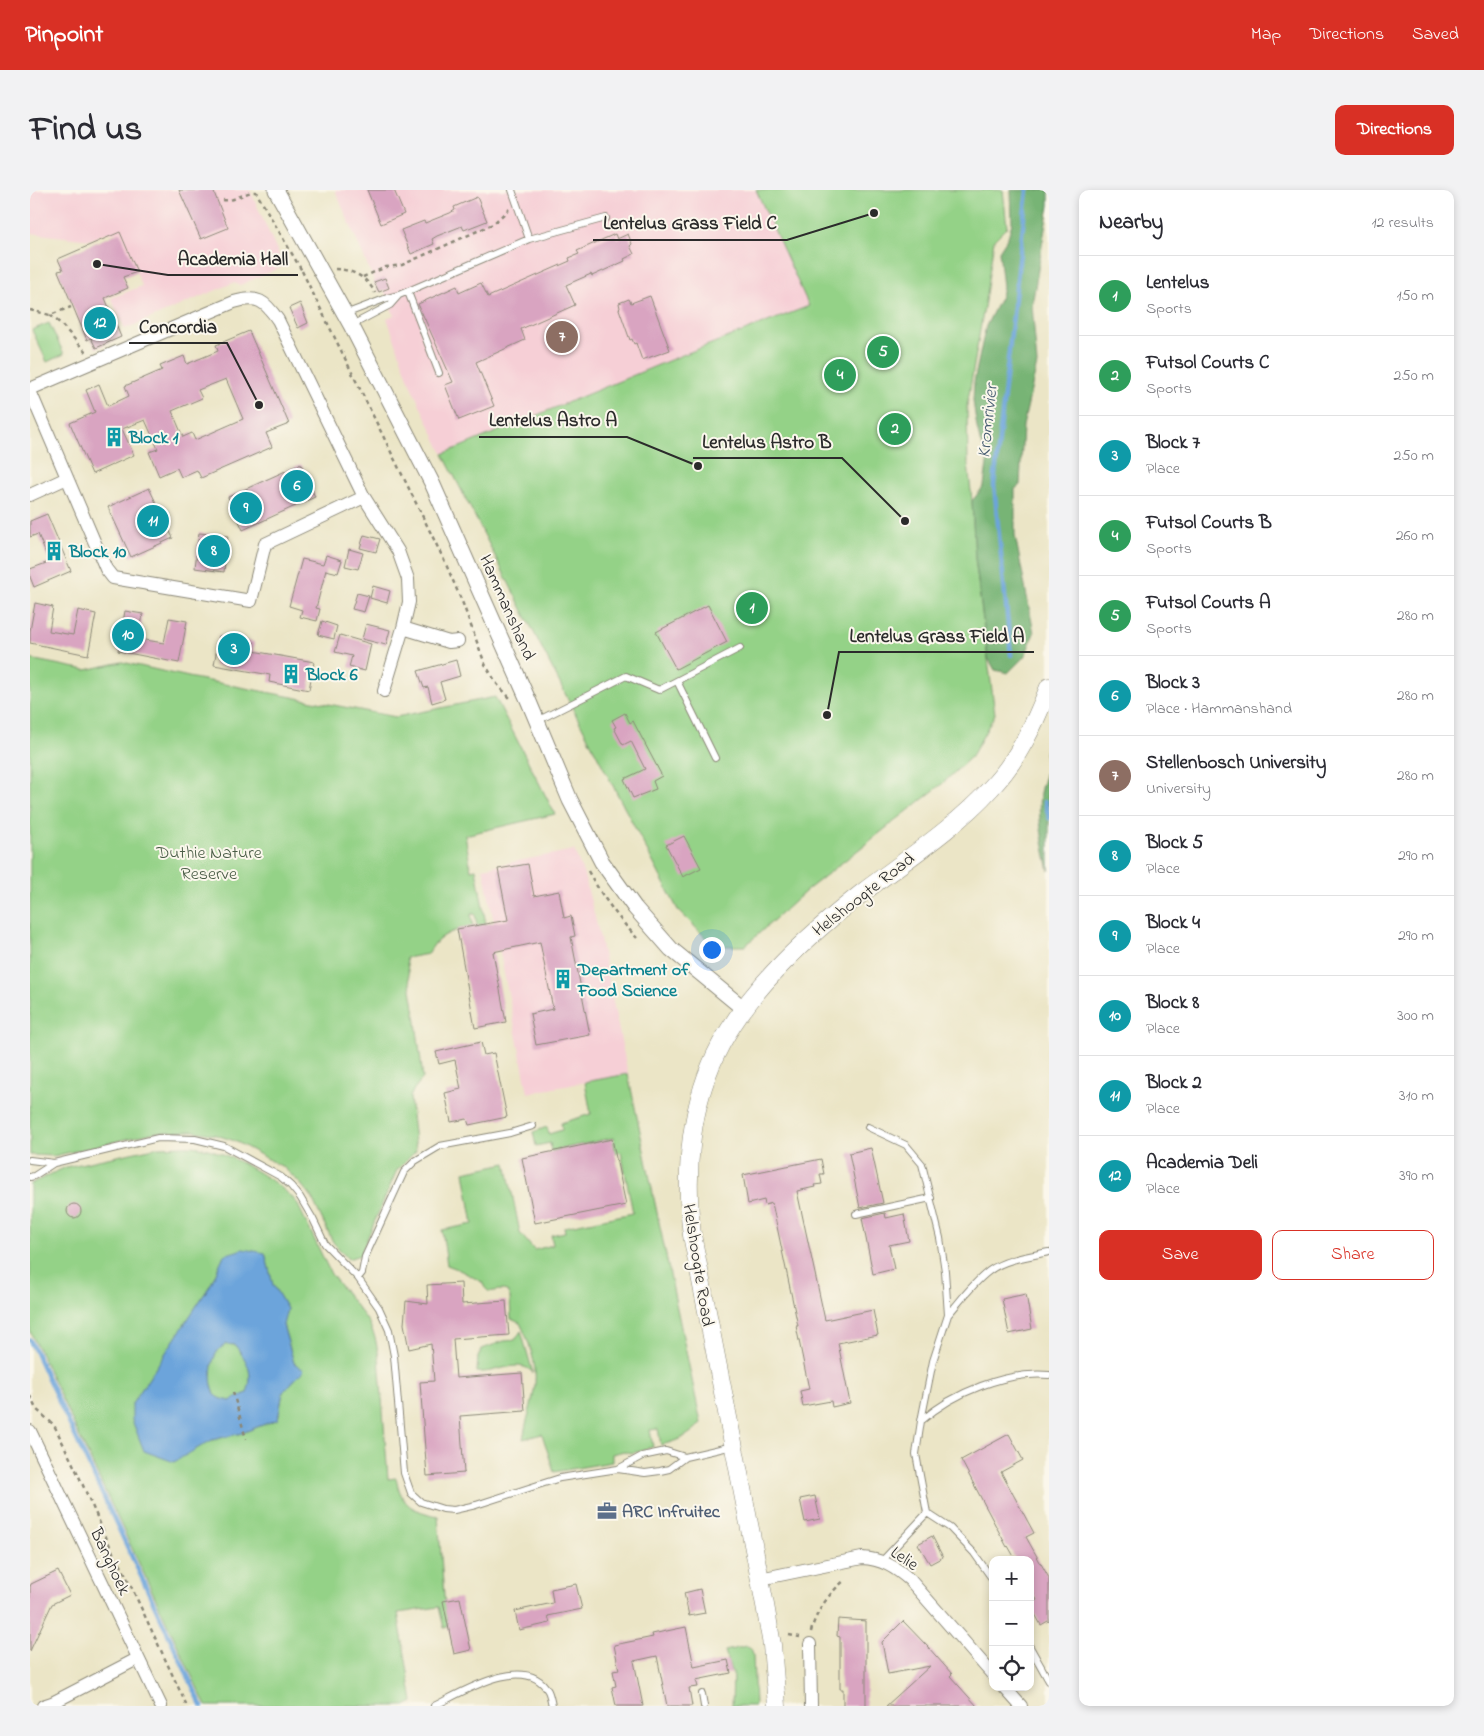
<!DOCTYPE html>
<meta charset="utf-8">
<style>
:root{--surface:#fff;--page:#f2f2f3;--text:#2b2b33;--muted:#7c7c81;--line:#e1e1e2;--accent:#d93025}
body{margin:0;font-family:"Indie Flower",sans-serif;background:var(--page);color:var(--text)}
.controls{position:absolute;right:15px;bottom:15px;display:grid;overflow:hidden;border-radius:10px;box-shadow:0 2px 8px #0003}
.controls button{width:45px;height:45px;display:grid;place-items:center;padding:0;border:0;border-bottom:1px solid var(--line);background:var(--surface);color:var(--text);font:25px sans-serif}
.you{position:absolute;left:681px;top:759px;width:18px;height:18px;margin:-12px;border:4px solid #fff;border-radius:50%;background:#1a73e8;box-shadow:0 0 0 8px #1a73e833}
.badge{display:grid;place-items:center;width:32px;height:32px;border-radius:50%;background:var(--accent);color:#fff;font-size:16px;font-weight:700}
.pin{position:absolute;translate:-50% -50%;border:2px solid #fff;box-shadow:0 1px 5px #0006}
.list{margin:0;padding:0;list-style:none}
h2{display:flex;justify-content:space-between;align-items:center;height:65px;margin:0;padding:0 20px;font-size:21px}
h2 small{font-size:16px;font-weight:400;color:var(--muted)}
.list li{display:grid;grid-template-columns:32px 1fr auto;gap:15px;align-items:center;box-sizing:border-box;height:80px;padding:0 20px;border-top:1px solid var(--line)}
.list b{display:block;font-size:19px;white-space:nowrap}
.list p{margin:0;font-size:16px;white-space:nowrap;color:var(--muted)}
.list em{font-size:16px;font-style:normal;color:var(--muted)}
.actions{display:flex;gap:10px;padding:15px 20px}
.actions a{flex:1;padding:11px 0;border:1px solid var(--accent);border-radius:10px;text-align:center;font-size:18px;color:var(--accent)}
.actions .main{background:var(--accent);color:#fff}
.icon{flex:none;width:28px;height:28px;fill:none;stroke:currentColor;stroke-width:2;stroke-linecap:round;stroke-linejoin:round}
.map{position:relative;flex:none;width:1019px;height:1516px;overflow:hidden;border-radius:10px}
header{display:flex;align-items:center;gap:30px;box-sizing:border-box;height:70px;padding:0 25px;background:var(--accent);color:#fff}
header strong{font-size:24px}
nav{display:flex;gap:28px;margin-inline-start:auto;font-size:18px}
.intro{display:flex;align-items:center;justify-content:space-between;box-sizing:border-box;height:120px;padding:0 30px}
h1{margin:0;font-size:35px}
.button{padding:12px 22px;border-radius:10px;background:var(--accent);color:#fff;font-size:18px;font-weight:700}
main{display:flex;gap:30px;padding:0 30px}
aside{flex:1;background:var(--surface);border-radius:10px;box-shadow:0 2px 8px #0003}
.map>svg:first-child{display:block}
.built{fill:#f6cfd6}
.green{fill:#94d287;stroke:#607e59;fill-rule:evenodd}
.forest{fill:#77b474;stroke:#517050}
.water{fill:#6ca4db;stroke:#4c6883;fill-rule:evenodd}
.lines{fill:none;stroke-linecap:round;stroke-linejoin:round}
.stream{stroke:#6ca4db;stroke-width:4.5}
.building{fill:#d9a4c1;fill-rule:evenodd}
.service-casing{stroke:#8b8878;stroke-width:8}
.minor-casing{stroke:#8b8878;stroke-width:14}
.tertiary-casing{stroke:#8b8878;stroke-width:17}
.secondary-casing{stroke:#8b8878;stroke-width:19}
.path{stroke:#8b8878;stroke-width:2.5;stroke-dasharray:4 4;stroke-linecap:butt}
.service{stroke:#fff;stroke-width:6}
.minor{stroke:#fff;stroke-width:12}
.tertiary{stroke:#fff;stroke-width:15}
.secondary{stroke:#fff;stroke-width:18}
.labels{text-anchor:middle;stroke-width:4;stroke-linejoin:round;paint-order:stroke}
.culture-label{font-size:18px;font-weight:bold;fill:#0d838f;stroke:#fbf7ec;text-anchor:start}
.street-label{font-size:18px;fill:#2b2b2b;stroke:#fbf7ec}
.park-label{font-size:18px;fill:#4a5d47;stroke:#fbf7ec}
.service-label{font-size:18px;font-weight:bold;fill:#4e5e75;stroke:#fbf7ec;text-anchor:start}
.water-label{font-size:19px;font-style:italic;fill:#455b71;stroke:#fbf7ec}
.leader{fill:none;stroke:#2b2b2b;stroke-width:2}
.callout-dot{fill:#2b2b2b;stroke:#fbf7ec;stroke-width:2}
.callout-label{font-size:19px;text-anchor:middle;font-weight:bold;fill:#2b2b2b;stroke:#fbf7ec;stroke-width:4;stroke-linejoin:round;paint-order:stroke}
</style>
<header>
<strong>Pinpoint</strong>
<nav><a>Map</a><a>Directions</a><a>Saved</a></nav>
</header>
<div class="intro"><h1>Find us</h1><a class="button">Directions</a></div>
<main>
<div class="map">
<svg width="1019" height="1516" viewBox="0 0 1019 1516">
<rect width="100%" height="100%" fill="#fbf7ec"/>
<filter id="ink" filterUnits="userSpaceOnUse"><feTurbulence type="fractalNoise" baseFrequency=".02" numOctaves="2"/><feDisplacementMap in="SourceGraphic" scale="10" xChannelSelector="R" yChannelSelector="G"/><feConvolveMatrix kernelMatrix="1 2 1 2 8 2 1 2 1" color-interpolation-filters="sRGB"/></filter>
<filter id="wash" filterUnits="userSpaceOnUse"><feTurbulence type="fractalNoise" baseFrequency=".0096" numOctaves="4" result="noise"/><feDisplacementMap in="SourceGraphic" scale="20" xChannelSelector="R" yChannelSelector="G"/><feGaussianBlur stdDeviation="1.12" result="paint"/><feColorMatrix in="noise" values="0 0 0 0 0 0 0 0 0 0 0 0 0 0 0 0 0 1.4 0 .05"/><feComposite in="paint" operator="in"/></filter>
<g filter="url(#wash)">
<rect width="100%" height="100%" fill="#ebe5c6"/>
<path class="built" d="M0 0H220L254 76 210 95 203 93 95 139 81 108 112 96 90 43H75L60 50 0 43Z
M305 0H726L780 116 650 166 413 264 381 196 357 128 364 125 354 100 349 102Z
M544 660 554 685 568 739 598 884 498 903 453 678Z"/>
<path class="green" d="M726 0H973L977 37 964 50 955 111 937 216 938 274 942 311 945 368 965 524 942 566 912 594 776 701 715 756H684L648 720 546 525 413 264 650 166 779 116Z
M19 133 34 164 17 172 2 140Z
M0 469 56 480 92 472 163 488 366 527 465 507 525 624 435 645 441 680 446 679 456 734 447 736 445 724H441L443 737C422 740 408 745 398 764L376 768 385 824 393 888 384 899 380 907 386 961 367 980 330 1065 318 1069 303 1052 282 1008 270 993 253 977 205 951 186 945 164 941 126 942 24 966 0 965Z
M598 884 671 1233C660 1246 647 1251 631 1255L628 1239 620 1240 623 1257C613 1259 603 1266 594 1261L582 1264V1272L524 1282 512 1244 493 1249C496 1230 503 1213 505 1194 507 1174 499 1151 490 1133L481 1129 480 1107 477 1101C464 1097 459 1109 452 1092 440 1086 430 1079 417 1075L412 1040 443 1034 434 982 476 973 490 1043 504 1060 523 1055 521 1045 535 1042 534 1037 603 1023 591 962 586 963 583 948 521 961 520 953 506 956 503 942 517 937 519 944 532 940 531 933 561 924 555 892Z
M154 956C160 956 167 956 173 958 198 962 252 993 267 1013L301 1084 331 1122 339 1133 345 1147 349 1167 358 1289 366 1288C372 1317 382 1320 408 1326L414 1406 418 1437 414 1438 409 1417 368 1423 383 1512 375 1516H176L0 1141V994L36 977 129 957ZM235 1063 243 1095 257 1119 253 1134 264 1173 273 1180 253 1202 248 1229 212 1243 182 1250 102 1214 181 1094 194 1065Z
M491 1141 503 1183C490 1167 465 1184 447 1182L448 1167 452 1159 474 1151 485 1150Z
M196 1154 205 1155C218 1172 224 1182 217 1203L200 1211C196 1210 191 1209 188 1207 178 1199 180 1172 187 1162 189 1159 193 1156 196 1154Z
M717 1456 721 1458 723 1464 725 1516H702L703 1482 701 1481 695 1461Z"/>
<path class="forest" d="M981 0H1019V15L1002 115 1007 174 993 236 990 295 985 299V345L1004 443 995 466 978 483 965 480 958 468 945 368 942 311 954 296 958 266 951 254 947 238 943 211 944 192 953 149 956 136 971 106 973 97 969 61 978 47 982 33Z
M1017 558H1019V681C1014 656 1007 629 1010 603 1011 595 1015 588 1016 580 1017 572 1013 565 1017 558Z"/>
<path class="water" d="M213 1059 235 1063 243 1095 257 1119 253 1135 264 1173 274 1180 253 1202 248 1229 212 1243 182 1250 144 1272 114 1261 102 1230V1214L181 1094 194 1065ZM196 1154 205 1155C218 1172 224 1183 217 1203L200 1211C196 1210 191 1209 188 1207 178 1199 180 1172 187 1162 189 1159 193 1156 196 1154Z"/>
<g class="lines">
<path class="stream" d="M981 465 964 295 997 0
M1015 612 1019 628
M0 1150 172 1516"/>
</g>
<g id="blocks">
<path class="building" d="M149 0H183L198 38 171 49Z
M337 0H364L374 24 351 34Z
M447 7 457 31 434 40 432 36 407 46 402 49 404 54 381 64 371 40 394 31 395 33 420 23 425 20 424 17Z
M90 42 107 82 93 87 98 98 75 108 91 147 66 158 61 148 57 150 28 81 33 80 28 69Z
M585 44 587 49 598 44 602 54 600 56 604 64 594 69 595 71 562 86 561 84 536 95 545 115 491 139 495 150 446 172 464 216 429 230 415 195 423 192 388 114 427 96 429 103 451 93 458 107 540 71 539 68 549 64 547 61Z
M355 88 359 98 349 102 344 92Z
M620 106 640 160 612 170 606 153 604 154 602 149 600 150 589 119 590 118 589 113 599 109 601 113Z
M270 113 278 133 268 138 259 118Z
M219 141 259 234 236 243 242 257 171 288 167 280 151 287 147 278 129 286 119 262 128 259 115 230 92 239 104 265 62 284 40 233 65 222 56 200 69 194 78 216 99 206 95 196 132 180 130 176 154 166 157 174 188 161 186 155ZM196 189 213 229 165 250 162 243 153 247 142 221 172 208 168 200Z
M271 274 285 307 213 340 198 307Z
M119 298 143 348 101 367 78 317Z
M17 324 41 381 4 397 0 387V379L19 372 8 344 0 347V331Z
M169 343 198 346 194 382 165 378Z
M334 345 350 349 346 362 330 358Z
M319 359 333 363 328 379 315 376Z
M296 365 312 370 308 383 296 380 286 418 290 419 287 431 270 427 272 420 259 416 272 369 293 374Z
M343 396 360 401 357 413 340 408Z
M327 403 339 406 334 422 322 419Z
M5 413 23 417 19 441 43 445 48 420 66 424 58 465 0 453V441Z
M678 415 697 452 646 479 626 442Z
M95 421 113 424 109 449 134 453 139 428 157 431 149 473 88 461Z
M292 431 307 436 304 449 288 445Z
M336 434 360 440 356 455 332 449Z
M310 445 341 454 335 481 319 477 322 466 305 462Z
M189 446 224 452 223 461 284 472 279 500 239 492 240 485 184 475Z
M426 470 430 486 410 492 415 509 402 513 398 497 394 498 388 481Z
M595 523 600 533 603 531 632 586 623 591 626 599 603 608 594 589 615 579 601 551 593 555 584 538 586 537 582 530Z
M654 646 671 678 653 687 636 655Z
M498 674 504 706 529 701 534 728 541 726 545 746 541 747 560 845 506 855 500 824 523 819 510 752 463 762 476 832 445 838 427 739 478 730 468 679Z
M451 852 454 865 464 863 477 927 439 935 437 929 421 932 415 903 431 899 425 870 409 874 406 862Z
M582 949 596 1015 505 1033 492 968Z
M841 958 853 1013 830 1018 819 963Z
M791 969 794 984H790L792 994 784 995 785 997 767 1001 795 1130 843 1120 848 1145 808 1153 820 1213 802 1217 801 1211 773 1216 770 1201 779 1199 766 1136H768L742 1013 735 1015 734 1010 718 1014 713 985Z
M37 1021a7 7 0 1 1 14 0a7 7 0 1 1-14 0Z
M855 1023 856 1028 874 1024 879 1051 859 1055 864 1079 843 1084 832 1028Z
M431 1093 432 1114 476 1111 479 1145 423 1149 426 1188 492 1183 495 1221 430 1226 434 1283 397 1286 390 1192 404 1191 401 1154 379 1159 374 1134 376 1111 398 1114 397 1095Z
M996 1104 1002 1139 979 1144 972 1109Z
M979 1244 993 1270 971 1282 1004 1343 996 1347 1019 1388V1432L1018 1431 1011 1435 1000 1415 1007 1410 1000 1397V1370H986L978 1356 977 1357 931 1270Z
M785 1306 790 1329 775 1332 770 1309Z
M902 1346 913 1367 900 1374 888 1354Z
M28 1381 40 1405 22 1414 0 1461V1397L1 1394Z
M546 1394 552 1419 518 1426 520 1433 489 1440 485 1421 523 1413 521 1399Z
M670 1399 675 1423 659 1426 654 1403Z
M430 1408 441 1460 424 1464 413 1411Z
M808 1429 836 1431V1516H813V1499H810V1447L807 1446Z
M873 1431 898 1457 922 1484 920 1486 947 1516H856L900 1476 858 1484 852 1452Z
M656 1437 664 1477 698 1470 701 1483 666 1490 668 1497 659 1498 662 1516H637L627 1466 604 1471 613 1516H586L582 1497 586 1496 583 1481 589 1480 584 1455 623 1447 622 1444Z"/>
</g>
</g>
<g filter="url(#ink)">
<use href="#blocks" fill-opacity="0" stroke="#8b8878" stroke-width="1"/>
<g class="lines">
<defs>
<path id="service" d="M482 0 499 49
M378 102 409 183
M315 124 357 108 369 105 499 49 576 28
M322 135 360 115 368 106
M647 491 685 568
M507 531 596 486 629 500 710 458
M838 937 876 955 892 974 910 1048 915 1081 918 1125 903 1171 891 1231
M0 970 24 973
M0 987 4 986 24 973 128 948 165 949 194 956 251 987 261 996 270 1007 283 1029 295 1054 328 1088 349 1118 359 1140 364 1166 374 1283 381 1303 391 1312 413 1319 424 1320 446 1315 530 1288 588 1279 612 1266 636 1261 655 1267
M826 1024 901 1008
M328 1088 332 1083 335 1067 374 982 385 971 410 956 480 943 503 936
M918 1125C931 1110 943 1093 959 1081 975 1069 1000 1066 1019 1062
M588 1279 615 1283 630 1281 639 1279 655 1267 703 1256
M897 1323 920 1338 944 1363 963 1390
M852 1371 897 1323 886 1264 891 1231C923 1203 976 1181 1019 1185
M1000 1457 1019 1491
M672 1504 674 1516
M404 1516C431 1503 496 1462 518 1501 520 1505 521 1511 522 1516"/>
<path id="minor" d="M0 199 204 112C228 105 235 111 248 130L334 307 368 361 378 389 379 412 373 438 354 501
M0 201 76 379 83 388 221 411 235 354 334 307
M0 305 37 288
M373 438 419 452 428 451
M0 1241 131 1516
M730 1389 832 1368C852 1369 865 1377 880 1390L963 1485
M780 1454 781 1516
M974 1497 991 1516
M13 1516 22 1513 107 1469"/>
<path id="tertiary" d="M246 0 321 135 402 293 499 512 540 610 572 672 605 718 641 759 714 819"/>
<path id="secondary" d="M747 1516 742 1455 735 1415 662 1045C654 981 660 912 691 854 723 795 780 744 832 703 875 670 924 639 961 598 988 570 1005 533 1019 497"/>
</defs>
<use href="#service" class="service-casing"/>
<use href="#minor" class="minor-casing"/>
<use href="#tertiary" class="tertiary-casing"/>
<use href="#secondary" class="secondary-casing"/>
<path class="path" d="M193 10C205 12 215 1 226 2L272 81
M305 79C322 79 338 88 345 103
M272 81 415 372 433 414 455 474 467 494 480 508
M333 87 356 77 372 75 463 34 479 19
M0 120 20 125 41 117
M20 125 31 134 56 162
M558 681C572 706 587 727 607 748
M203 1202 216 1249
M0 1206 6 1219 24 1235 47 1282 85 1367 92 1377 157 1516
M781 1442C785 1423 799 1403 814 1391
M759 1445 770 1447"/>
<use href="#service" class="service"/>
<use href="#minor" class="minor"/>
<use href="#tertiary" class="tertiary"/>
<use href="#secondary" class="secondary"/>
</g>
</g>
<defs>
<symbol id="building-bare" viewBox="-9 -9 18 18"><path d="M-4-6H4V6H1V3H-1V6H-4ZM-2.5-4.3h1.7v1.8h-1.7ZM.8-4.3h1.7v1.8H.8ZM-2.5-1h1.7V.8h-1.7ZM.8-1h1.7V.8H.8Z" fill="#0f9aa8" stroke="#fbf7ec" stroke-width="2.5" paint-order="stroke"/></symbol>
<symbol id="office-bare" viewBox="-9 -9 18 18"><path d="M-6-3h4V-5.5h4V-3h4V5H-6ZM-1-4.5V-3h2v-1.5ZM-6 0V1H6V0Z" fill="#5c6f8a" stroke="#fbf7ec" stroke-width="2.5" paint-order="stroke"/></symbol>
</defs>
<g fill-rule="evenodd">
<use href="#building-bare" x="70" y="233" width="28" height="28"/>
<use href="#building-bare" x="10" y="347" width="28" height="28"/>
<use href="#building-bare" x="247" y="470" width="28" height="28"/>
<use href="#building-bare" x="519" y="775" width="28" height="28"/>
<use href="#office-bare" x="563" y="1307" width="28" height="28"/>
</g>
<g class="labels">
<g class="culture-label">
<text x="99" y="253">Block 1</text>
<text x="39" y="367">Block 10</text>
<text x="276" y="490">Block 6</text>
<text x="548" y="785">Department of<tspan x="548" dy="21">Food Science</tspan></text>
</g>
<g class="street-label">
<text transform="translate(478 417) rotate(66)" y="6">Hammanshand</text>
<text transform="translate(833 704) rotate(-38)" y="6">Helshoogte Road</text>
<text transform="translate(669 1075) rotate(81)" y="6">Helshoogte Road</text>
<text transform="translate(875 1368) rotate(34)" y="6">Lelie</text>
<text transform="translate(81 1371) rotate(65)" y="6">Banghoek</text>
</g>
<g class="park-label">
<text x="179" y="668">Duthie Nature<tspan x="179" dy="21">Reserve</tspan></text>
</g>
<g class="service-label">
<text x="592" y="1327">ARC Infruitec</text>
</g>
<g class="water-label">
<text transform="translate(956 231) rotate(-84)" y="7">Kromrivier</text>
</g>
</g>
<path class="leader" d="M844 23L757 50H563M67 74L138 85H268M229 215L197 153H99M668 276L597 247H449M875 331L812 268H663M797 525L809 462H1004"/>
<g class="callout-dot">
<circle cx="844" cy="23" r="5"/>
<circle cx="67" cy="74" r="5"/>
<circle cx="229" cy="215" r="5"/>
<circle cx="668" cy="276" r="5"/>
<circle cx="875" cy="331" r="5"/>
<circle cx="797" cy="525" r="5"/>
</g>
<g class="callout-label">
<text x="660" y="39">Lentelus Grass Field C</text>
<text x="203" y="75">Academia Hall</text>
<text x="148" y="143">Concordia</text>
<text x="523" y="236">Lentelus Astro A</text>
<text x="737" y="258">Lentelus Astro B</text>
<text x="907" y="452">Lentelus Grass Field A</text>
</g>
</svg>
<div class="controls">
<button>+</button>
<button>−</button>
<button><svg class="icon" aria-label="locate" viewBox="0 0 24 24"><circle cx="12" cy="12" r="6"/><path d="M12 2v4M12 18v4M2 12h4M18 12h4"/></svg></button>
</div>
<div class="you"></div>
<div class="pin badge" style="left:722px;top:418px;background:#2e9e5b">1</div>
<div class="pin badge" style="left:865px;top:239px;background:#2e9e5b">2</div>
<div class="pin badge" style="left:204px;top:459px;background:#0f9aa8">3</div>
<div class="pin badge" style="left:810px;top:185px;background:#2e9e5b">4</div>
<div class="pin badge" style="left:853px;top:162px;background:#2e9e5b">5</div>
<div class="pin badge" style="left:267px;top:296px;background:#0f9aa8">6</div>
<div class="pin badge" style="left:532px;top:147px;background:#8d6e63">7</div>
<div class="pin badge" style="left:184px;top:361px;background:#0f9aa8">8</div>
<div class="pin badge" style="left:216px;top:318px;background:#0f9aa8">9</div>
<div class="pin badge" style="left:98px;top:445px;background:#0f9aa8">10</div>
<div class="pin badge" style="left:123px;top:331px;background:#0f9aa8">11</div>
<div class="pin badge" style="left:70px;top:133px;background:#0f9aa8">12</div>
</div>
<aside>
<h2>Nearby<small>12 results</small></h2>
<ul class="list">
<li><span class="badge" style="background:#2e9e5b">1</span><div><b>Lentelus</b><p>Sports</p></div><em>150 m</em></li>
<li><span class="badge" style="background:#2e9e5b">2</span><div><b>Futsol Courts C</b><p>Sports</p></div><em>250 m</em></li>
<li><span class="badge" style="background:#0f9aa8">3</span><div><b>Block 7</b><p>Place</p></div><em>250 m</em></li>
<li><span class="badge" style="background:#2e9e5b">4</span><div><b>Futsol Courts B</b><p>Sports</p></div><em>260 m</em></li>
<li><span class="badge" style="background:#2e9e5b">5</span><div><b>Futsol Courts A</b><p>Sports</p></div><em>280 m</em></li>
<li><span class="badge" style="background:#0f9aa8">6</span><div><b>Block 3</b><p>Place · Hammanshand</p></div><em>280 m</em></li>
<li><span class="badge" style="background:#8d6e63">7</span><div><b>Stellenbosch University</b><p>University</p></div><em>280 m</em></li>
<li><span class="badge" style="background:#0f9aa8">8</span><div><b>Block 5</b><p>Place</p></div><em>290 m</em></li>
<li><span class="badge" style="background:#0f9aa8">9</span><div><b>Block 4</b><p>Place</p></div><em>290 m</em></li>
<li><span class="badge" style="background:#0f9aa8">10</span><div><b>Block 8</b><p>Place</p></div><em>300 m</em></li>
<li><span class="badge" style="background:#0f9aa8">11</span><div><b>Block 2</b><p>Place</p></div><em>310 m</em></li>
<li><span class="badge" style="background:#0f9aa8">12</span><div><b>Academia Deli</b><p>Place</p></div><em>390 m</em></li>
</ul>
<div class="actions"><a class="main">Save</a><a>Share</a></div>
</aside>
</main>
